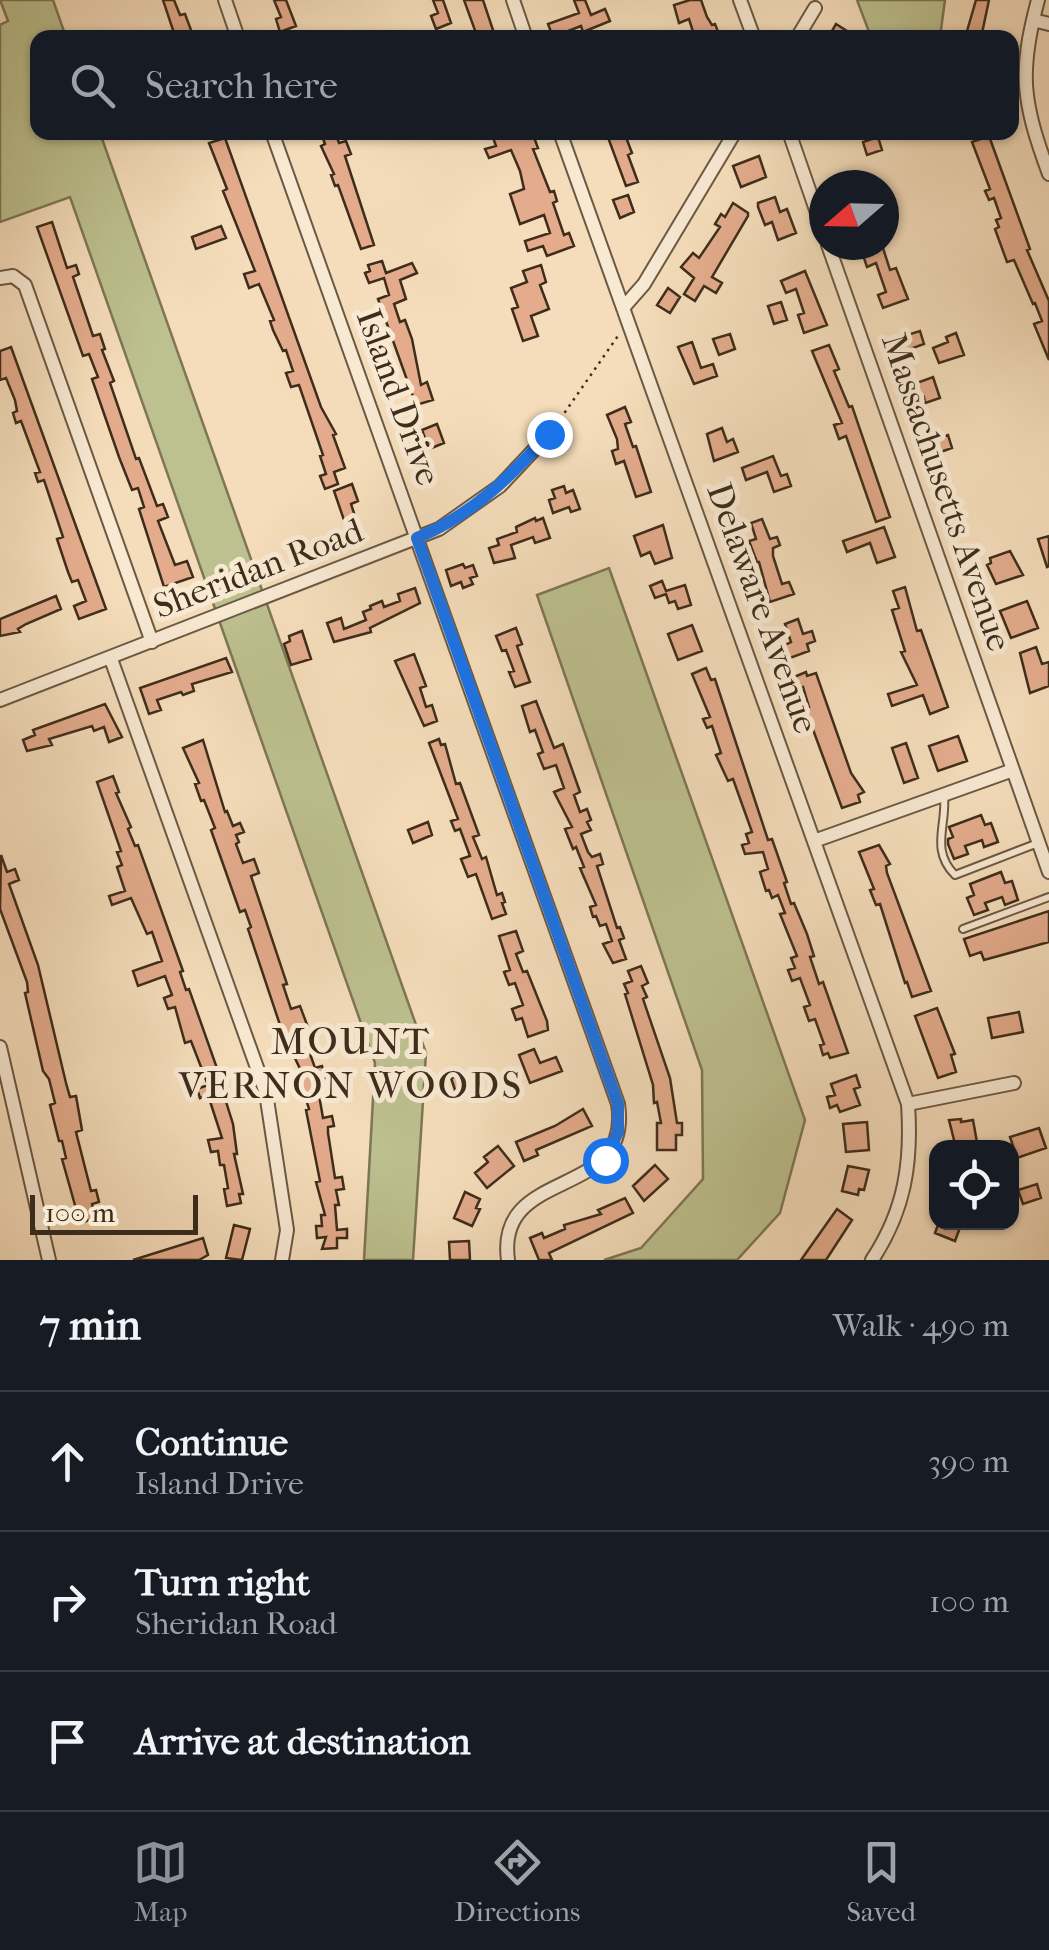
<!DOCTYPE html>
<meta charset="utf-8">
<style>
:root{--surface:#171b24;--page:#20242c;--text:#f1f3f6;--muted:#9ea1a6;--line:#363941;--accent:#8c9099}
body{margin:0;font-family:"IM FELL French Canon",serif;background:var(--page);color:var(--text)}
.controls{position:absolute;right:30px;bottom:30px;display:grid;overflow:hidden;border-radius:20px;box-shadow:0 2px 8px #0004}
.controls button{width:90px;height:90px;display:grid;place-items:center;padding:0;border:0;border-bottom:2px solid var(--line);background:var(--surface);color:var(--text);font:50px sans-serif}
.compass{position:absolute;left:809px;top:170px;width:90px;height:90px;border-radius:50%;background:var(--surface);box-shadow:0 2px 8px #0004;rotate:250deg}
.scale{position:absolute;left:30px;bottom:25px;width:168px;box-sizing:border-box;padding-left:10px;border:5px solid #3e2d1b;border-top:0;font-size:28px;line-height:35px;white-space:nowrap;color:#3e2d1b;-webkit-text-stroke:8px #f8e9d3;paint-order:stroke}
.stop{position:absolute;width:30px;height:30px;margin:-22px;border:8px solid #1a73e8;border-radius:50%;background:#fff}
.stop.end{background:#1a73e8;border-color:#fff;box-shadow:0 2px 10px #0008}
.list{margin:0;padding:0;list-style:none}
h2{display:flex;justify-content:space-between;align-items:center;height:130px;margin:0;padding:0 40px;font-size:42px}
h2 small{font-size:32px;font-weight:400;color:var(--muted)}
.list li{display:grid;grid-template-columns:65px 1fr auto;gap:30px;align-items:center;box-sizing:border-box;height:140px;padding:0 40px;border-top:2px solid var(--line)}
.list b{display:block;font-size:38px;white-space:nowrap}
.list p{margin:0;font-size:32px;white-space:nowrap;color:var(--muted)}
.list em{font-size:32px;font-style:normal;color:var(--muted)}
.icon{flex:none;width:55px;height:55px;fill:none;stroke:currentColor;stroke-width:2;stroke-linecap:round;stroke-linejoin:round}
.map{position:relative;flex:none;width:1049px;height:1260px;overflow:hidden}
.search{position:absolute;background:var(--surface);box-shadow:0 2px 8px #0004;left:30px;right:30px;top:30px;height:110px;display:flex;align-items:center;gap:25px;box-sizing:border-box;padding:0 35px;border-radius:20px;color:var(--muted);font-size:38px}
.sheet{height:550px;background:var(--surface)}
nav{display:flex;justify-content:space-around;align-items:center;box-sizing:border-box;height:140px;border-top:2px solid var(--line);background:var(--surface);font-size:28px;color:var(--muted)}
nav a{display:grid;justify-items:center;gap:5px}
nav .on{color:var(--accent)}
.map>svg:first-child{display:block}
.green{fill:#bdc08f;stroke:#7e7655;stroke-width:2.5}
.building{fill:#e4ac8d;stroke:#3e2d1b;stroke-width:2.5}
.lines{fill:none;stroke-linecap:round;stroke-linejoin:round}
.lane-casing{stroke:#6c5943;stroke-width:10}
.street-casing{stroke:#6c5943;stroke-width:16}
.path{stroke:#3e2d1b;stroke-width:2.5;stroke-dasharray:2.5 5;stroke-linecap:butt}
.lane{stroke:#f8e9d3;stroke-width:6}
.street{stroke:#f8e9d3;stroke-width:12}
.route{stroke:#1a73e8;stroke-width:12}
.labels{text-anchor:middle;stroke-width:10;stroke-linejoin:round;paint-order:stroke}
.street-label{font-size:35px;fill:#3e2d1b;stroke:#f8e9d3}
.neighbourhood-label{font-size:38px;letter-spacing:2.5px;fill:#3e2d1b;stroke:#f8e9d3}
</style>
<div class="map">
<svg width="1049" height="1260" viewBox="0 0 1049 1260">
<rect width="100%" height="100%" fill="#f5ddbb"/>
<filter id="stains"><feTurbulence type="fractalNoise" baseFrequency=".002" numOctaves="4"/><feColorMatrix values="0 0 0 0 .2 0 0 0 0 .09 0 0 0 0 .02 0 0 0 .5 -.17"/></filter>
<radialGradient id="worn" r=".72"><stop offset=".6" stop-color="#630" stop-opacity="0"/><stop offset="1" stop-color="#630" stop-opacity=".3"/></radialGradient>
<path class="green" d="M0 0H53L66 37 38 38V132L100 133 426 1053 413 1260H364L375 1063 70 197 0 222V25L8 21Z
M857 0H945L940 37H871Z
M609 568 805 1120 780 1213 737 1260H604L641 1248 703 1179 702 1070 537 595Z"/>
<path class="building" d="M163 0H174L180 15 185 14 191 30 175 36Z
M274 0H286L296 26 280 32 276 19 281 17Z
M433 0H443L451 23 436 29 431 16 438 13Z
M464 0H483L493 30 477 36Z
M574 0H585L591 15 605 9 610 21 583 32 581 26 553 37 548 24 579 13Z
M690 0H701L707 17 712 25 715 24 719 34 695 38 689 19 679 23 674 5Z
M976 0H989L981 38H965Z
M836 24 858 38H828Z
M332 132H335L339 143 346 141 351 154 345 156 374 245 361 249 338 185 335 186 331 175 334 174 321 146 325 144 322 136Z
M491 132H532L538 148 533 149 550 192 554 191 557 201 553 203 564 235 569 233 574 246 547 256 543 246 528 251 525 241 550 233 544 215 520 224 510 194 524 189 520 171 511 150 489 158 485 149 496 146Z
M606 132H624L632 153 628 155 638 182 626 186Z
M989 136 1030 249 1027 250 1049 301V360L1034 324 1042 321 1035 303 1033 304 1014 260 1007 262 995 229 999 227 996 220 1001 218 994 198 989 200 985 191 990 189 972 142Z
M878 137 882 150 867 155 863 142Z
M225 138 321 407 336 434 333 435 345 468 334 472 338 484 325 489 320 476 326 474 320 456 323 455 299 385 291 387 286 373 293 371 286 350 283 351 273 330 270 321 274 320 259 284 249 288 244 274 255 271 223 191 227 189 209 143Z
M759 156 766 177 741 187 733 166Z
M628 195 634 212 620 218 613 200Z
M775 197 780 212 787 209 796 233 778 240 772 222 765 225 758 207V203Z
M733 203 748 213V216L712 277 722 283 716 293 704 286 695 301 684 294 694 278 681 267 693 253 699 258 720 227 715 224 721 214 725 217Z
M52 222 67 268 76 265 79 274 73 277 93 336 100 334 105 349 102 350 114 381 110 383 136 459 139 458 157 506 163 504 168 517 158 521 175 565 187 561 193 577 164 587 139 509 144 507 138 488 132 490 119 457 92 379 98 377 89 354 83 356 37 227Z
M221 226 226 238 196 249 192 237Z
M872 248 874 251 883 248 890 270 896 268 908 299 883 308 878 295 886 292 876 263 867 267 864 258V250Z
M382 261 386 273 412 263 417 273 400 280 406 299 394 304 400 322 405 320 412 339 421 385 427 382 433 400 416 405 378 299 389 295 384 278 369 283 365 273 370 271 368 265Z
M541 265 546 282 540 285 549 309 531 316 538 336 523 341 512 309 518 307 511 288 527 282 523 271Z
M805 271 827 325 804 333 798 315 804 313 796 289 786 293 781 281Z
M668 288 680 297 670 313 657 305Z
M781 302 787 320 774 324 768 306Z
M920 331 924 344 902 352 897 338Z
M956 333 964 355 939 363 933 348 948 342 946 337Z
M730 334 735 349 719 355 713 339Z
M692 342 701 368 713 364 717 376 694 384 678 347Z
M829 345 839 369 834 371 849 407 852 406 890 517 876 522 846 436 839 439 834 425 842 423 812 351Z
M11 347 106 609 79 619 74 606 86 601 78 580 72 582 68 572 57 539 63 537 44 480 38 482 35 473 40 472 21 421 16 423 13 413 17 411 15 400 6 378 0 380V351Z
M933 377 940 398 925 403 924 397 919 399 914 384Z
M625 407 631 422 625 424 633 447 636 446 651 492 636 497 624 461 616 464 612 451 618 449 617 439 607 415Z
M437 424 444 443 429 449 422 430Z
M722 428 727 442 733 439 738 452 714 461 707 434Z
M948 435 952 448 938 453 934 440Z
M773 456 781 476 787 474 791 486 774 492 767 472 746 480 742 468Z
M352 484 358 501 351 504 356 519 345 523 334 491Z
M564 486 566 493 573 490 580 509 571 512 569 507 553 513 549 500 555 498 552 490Z
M535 518 536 521 543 518 550 538 535 543 533 537 511 545 515 558 494 563 489 548 499 545 497 539 517 532 516 527Z
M762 519 770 539 777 537 780 545 773 548V556L782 584 789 582 794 594 770 602 759 562H757L749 541 756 539 751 523Z
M663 525 672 558 655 564 650 552 641 556 634 536Z
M884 527 895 557 877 563 870 543 847 552 843 541Z
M1049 536V566L1047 567 1038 539Z
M1010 551 1023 575 996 584 987 565 991 563 990 558Z
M463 564 465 568 473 565 477 576 470 578 473 584 463 588 461 582 451 586 446 570Z
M662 581 666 591 685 585 691 605 678 609 675 601 669 603 666 594 655 598 650 586Z
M905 587 917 631 921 630 948 707 930 714 923 695 892 706 888 694 917 685 901 652 905 651 892 610 899 608 893 591Z
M415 588 420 603 370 628 371 632 334 642 327 623 341 618 344 629 366 620 363 612 371 609 370 606 382 601 384 607 400 601 398 594Z
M56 596 61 609 26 624 18 629 20 632 0 636V619Z
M1027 601 1038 628 1011 638 1000 611Z
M798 619 803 634 812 631 815 641 807 644 809 651 790 658 785 645 791 642 785 624Z
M692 625 702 651 678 660 668 634Z
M516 628 522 644 517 646 530 682 515 687 509 672 514 671 506 650 502 651 496 636Z
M302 631 311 659 291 665 284 644 290 641 289 636Z
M1036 647 1042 664 1049 662V686L1030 693 1020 653Z
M414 654 426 686 420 688 426 707 432 705 437 721 424 726 395 661Z
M226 658 232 672 192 684 194 691 183 695 181 692 157 700 161 710 149 714 140 688Z
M706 668 711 680 715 679 768 840 772 839 787 882 784 883 791 904 794 903 807 934 814 956 810 957 819 984 823 982 848 1053 830 1058 828 1053 823 1055 820 1045 824 1044 815 1019 809 1021 804 1007 810 1005 800 978 792 981 788 970 795 968 791 958 797 956 780 914 785 913 778 895 772 898 769 890 766 891 760 872 768 869 763 852 745 854 742 845 749 843 746 834 752 832 733 779 728 781 716 755 721 753 712 726 707 728 703 719 710 717 692 674Z
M806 672 807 676 816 673 851 773 864 792 858 795 860 802 842 808 805 708 809 707 803 687 799 689 794 677Z
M536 701 554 748 563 744 580 792 574 795 580 812 587 809 591 820 587 822 591 830 581 834 588 852 592 857 600 854 603 864 597 866 617 928 620 927 624 938 619 940 626 959 613 963 603 944 612 941 606 924 600 926 596 916 593 917 590 907 596 905 580 868 584 867 576 847 573 849 565 829 572 827 554 792 564 788 556 765 544 769 538 754 543 752 535 730 530 732 522 706Z
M105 704 122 737 109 742 104 727 94 731 92 726 49 739 52 745 27 751 23 740 35 735 33 730Z
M958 736 967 761 938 771 929 746Z
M439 739 441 745 445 744 456 784 460 783 479 835 473 837 482 859 486 857 497 895 502 893 505 902 502 903 506 914 492 919 476 874 468 877 461 859 470 856 460 829 455 831 451 821 458 819 429 743Z
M203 740 225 812 227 811 233 826 240 823 244 832 236 835 239 842 236 844 243 863 254 859 259 873 251 876 287 984 283 985 291 1009 300 1006 315 1046 308 1048 315 1068 322 1066 326 1078 317 1081 321 1094 319 1095 323 1118 332 1116 334 1126 328 1127V1133L335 1178 342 1177 344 1189 336 1190 339 1205H335L337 1230 347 1229V1238H337V1248L322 1249 326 1237 317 1238 316 1226H322L321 1215H325L316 1182 320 1181 306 1110 309 1109 298 1074 302 1073 282 1031 248 929 251 927 245 910 240 912 211 830 215 828 204 800 201 801 195 784 199 783 183 748Z
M906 743 918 778 904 783 892 748Z
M113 776 119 792 116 793 131 827 128 829 135 846 138 845 183 971 180 972 186 990 189 989 219 1074 222 1073 227 1087 222 1089 233 1124 237 1154H234L243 1194H239L241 1203 227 1206 224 1189 228 1188 224 1165H220L218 1151 211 1152 208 1140 222 1138 208 1095 200 1098 197 1089 208 1085 191 1041 185 1043 175 1007 168 1009 164 998 172 995 165 976 138 986 133 971 162 961 152 932 147 934 131 898 112 905 109 896 125 891 117 867 122 865 117 852 121 851 97 782Z
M981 815 985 825 991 823 998 842 984 847 982 840 965 846 968 854 954 859 948 844V839L953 837 949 827Z
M428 822 432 835 413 843 408 830Z
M879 845 890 864 886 866 887 873 931 991 912 997 907 982 905 983 880 904 876 905 870 890 874 889 859 852Z
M1 855 7 872 15 869 19 880 9 884 38 965 66 1083 70 1097 76 1096 82 1130 76 1132 91 1191 96 1190 99 1202 92 1204 96 1218 80 1223 62 1159 66 1158 62 1141H59L50 1105 55 1103 49 1079 43 1071 25 993 28 992 27 982 0 909Z
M1001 872 1005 883 1012 881 1018 900 1005 905 1002 897 985 903 988 910 974 915 967 898 974 895 970 884Z
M1049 911V942L984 960 981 952 970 956 964 939Z
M516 931 523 951 516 954 523 972 527 971 547 1021 548 1030 528 1037 522 1018 516 1020 512 1009 523 1005 515 983 509 985 504 972 510 970 499 936Z
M641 966 648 983 642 986 647 997 643 999 670 1078 677 1123H682V1135H676V1150H657V1123H661L657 1102 654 1103 653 1085 625 994 628 993 624 984 632 981 628 971Z
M937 1008 955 1054 951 1055 956 1072 938 1078 915 1016Z
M1019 1012 1023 1032 992 1038 988 1018Z
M534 1049 540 1063 556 1057 562 1071 530 1083 519 1055Z
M465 1074 469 1086 455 1090 451 1078Z
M856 1075 860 1087 854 1089 860 1105 840 1112 837 1105 830 1108 827 1097 835 1095 831 1084Z
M583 1109 592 1126 536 1150 538 1155 524 1161 516 1142 555 1126Z
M961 1119V1122L973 1120 978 1148H956L949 1120Z
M867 1122 869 1150 846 1152 843 1124Z
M1039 1128 1046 1148 1017 1158 1010 1137Z
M498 1146 514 1166 487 1188 475 1173 488 1162 484 1157Z
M655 1165 668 1179 644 1201 633 1186Z
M848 1166 869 1170 864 1190 859 1189 858 1195 842 1191Z
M1037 1184 1041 1198 1023 1204 1018 1190Z
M465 1192 480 1199 476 1208 480 1209 472 1226 454 1218Z
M625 1198 633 1213 549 1253 552 1260H539L530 1238 542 1233 544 1238 565 1229 564 1225 601 1214 598 1210Z
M837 1209 852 1220 826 1260H801Z
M939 1222H962L955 1241 935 1233Z
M234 1225 250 1229 242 1260 226 1258Z
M203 1238 208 1255 199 1260H133Z
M469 1241 470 1260H450L449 1242Z"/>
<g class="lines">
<defs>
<path id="lane" d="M944 796C947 825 930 850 955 875L1038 843
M963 929 1049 897"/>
<path id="street" d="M225 0 238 38
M513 0 526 38
M740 0 754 38
M1038 0C1018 74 1023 103 1049 174
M1033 20 1049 24
M797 38 815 8
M272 132 618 1104C633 1202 495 1165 508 1260
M560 132 908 1104C912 1163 905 1210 872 1260
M789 132 824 233
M828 245 1049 872
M0 278 13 276 25 285 152 642
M623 308 644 284 735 132
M111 659 266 1093 287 1230 282 1260
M0 700 439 529 500 486 549 434
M814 841 1013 770
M0 1047 49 1260
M908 1104 1014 1083"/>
</defs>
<use href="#lane" class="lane-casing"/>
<use href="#street" class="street-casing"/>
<path class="path" d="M556 425 620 333"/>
<use href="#lane" class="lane"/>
<use href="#street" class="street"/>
</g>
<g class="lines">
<path class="route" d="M549 434C510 477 472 515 417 538L618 1104V1132L605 1160"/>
</g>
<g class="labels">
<g class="street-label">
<text transform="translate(399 397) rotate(70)" y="12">Island Drive</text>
<text transform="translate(947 492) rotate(71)" y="12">Massachusetts Avenue</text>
<text transform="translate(258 568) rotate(-21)" y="12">Sheridan Road</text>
<text transform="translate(763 608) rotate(70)" y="12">Delaware Avenue</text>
</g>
<g class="neighbourhood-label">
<text x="351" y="1054">MOUNT<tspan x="351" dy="44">VERNON WOODS</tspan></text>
</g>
</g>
<rect width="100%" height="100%" filter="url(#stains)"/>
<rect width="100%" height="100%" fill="url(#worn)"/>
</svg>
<div class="controls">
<button><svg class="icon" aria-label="locate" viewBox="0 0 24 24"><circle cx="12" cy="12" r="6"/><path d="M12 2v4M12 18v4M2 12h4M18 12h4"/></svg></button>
</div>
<svg class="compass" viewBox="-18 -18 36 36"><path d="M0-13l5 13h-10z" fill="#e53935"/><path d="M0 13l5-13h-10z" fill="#9ea1a6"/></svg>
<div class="scale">100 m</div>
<div class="stop" style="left:605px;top:1160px"></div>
<div class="stop end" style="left:549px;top:434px"></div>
<div class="search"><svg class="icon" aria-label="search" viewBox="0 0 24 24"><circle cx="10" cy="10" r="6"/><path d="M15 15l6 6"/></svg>Search here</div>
</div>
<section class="sheet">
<h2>7 min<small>Walk · 490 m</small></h2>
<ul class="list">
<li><svg class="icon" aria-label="ahead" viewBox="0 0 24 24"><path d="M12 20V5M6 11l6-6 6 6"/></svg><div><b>Continue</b><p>Island Drive</p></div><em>390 m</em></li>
<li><svg class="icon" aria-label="right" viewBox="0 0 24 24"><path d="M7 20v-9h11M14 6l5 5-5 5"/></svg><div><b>Turn right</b><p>Sheridan Road</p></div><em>100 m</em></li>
<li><svg class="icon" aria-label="arrive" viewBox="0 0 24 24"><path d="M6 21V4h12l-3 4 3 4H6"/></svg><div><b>Arrive at destination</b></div></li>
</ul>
</section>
<nav>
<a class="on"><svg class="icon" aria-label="map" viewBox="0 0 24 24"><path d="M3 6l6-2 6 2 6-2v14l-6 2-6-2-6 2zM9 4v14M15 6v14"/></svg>Map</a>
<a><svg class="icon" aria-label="directions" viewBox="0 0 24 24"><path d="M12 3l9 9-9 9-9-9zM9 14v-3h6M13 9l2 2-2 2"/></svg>Directions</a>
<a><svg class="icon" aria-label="saved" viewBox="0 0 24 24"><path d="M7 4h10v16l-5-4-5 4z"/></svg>Saved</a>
</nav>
